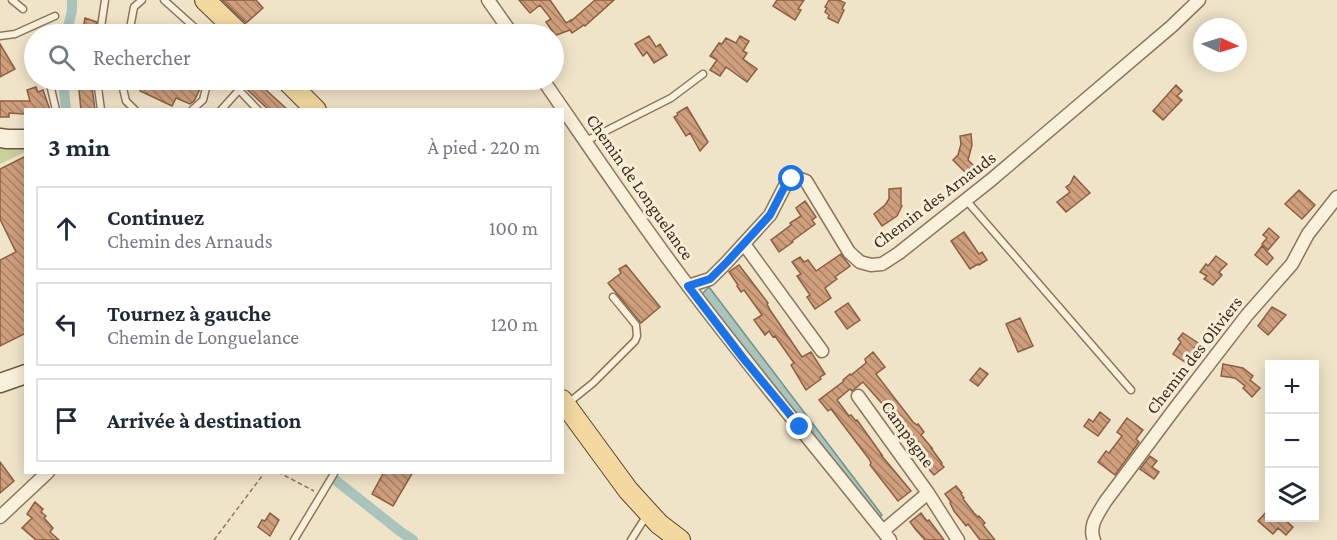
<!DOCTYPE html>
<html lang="fr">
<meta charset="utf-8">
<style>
:root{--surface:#fff;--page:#f2f2f3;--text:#1f2937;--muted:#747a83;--line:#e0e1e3}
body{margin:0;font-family:"Crimson Pro",serif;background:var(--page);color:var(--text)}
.controls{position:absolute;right:18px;bottom:18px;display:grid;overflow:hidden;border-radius:0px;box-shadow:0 3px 15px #0003}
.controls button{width:54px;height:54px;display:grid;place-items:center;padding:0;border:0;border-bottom:2px solid var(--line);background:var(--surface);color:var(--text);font:30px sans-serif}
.compass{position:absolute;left:1193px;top:18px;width:54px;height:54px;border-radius:50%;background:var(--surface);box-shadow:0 3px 15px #0003;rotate:94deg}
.stop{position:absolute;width:18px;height:18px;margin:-14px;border:4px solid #1a73e8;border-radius:50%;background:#fff}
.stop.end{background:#1a73e8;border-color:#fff;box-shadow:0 2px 6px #0008}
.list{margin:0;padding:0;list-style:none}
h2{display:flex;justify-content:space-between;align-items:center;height:78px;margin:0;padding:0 24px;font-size:26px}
h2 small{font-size:20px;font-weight:400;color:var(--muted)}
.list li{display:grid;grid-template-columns:39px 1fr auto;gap:18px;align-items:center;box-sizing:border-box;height:84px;margin:0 12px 12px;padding:0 12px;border:2px solid var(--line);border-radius:0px}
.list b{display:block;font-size:22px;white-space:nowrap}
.list p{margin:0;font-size:20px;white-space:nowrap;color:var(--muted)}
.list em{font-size:20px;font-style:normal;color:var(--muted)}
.icon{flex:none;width:33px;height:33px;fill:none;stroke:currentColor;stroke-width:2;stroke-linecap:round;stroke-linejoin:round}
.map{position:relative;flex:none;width:1337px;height:540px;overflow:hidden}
.search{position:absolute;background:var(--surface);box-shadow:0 3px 15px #0003;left:24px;top:24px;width:540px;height:66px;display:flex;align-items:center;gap:15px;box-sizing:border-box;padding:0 21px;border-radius:33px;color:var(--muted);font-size:22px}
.panel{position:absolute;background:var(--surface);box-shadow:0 3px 15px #0003;left:24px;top:108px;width:540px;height:366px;border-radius:0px}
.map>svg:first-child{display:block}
.grass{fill:#c9cf9b}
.water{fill:#a9c4bc;stroke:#6f938a;stroke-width:1.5}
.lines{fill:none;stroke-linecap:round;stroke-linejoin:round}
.canal{stroke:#a9c4bc;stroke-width:10}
.building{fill:url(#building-back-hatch);stroke:#8d5f41;stroke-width:1.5}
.lane-casing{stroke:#8d765c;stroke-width:9}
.street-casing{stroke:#8d765c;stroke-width:15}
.secondary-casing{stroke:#6f573f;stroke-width:21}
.primary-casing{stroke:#5b4430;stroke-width:22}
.path{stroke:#8d765c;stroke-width:1.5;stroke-dasharray:4.5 3;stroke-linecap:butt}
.lane{stroke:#faf1dc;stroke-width:6}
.street{stroke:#faf1dc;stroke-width:12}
.secondary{stroke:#faf1dc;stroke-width:18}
.primary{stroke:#f3d9a0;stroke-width:20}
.route{stroke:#1a73e8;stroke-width:8}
.labels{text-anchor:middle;stroke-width:6;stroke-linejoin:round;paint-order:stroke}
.street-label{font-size:18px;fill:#3d2e20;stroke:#f7eed8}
</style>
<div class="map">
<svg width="1337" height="540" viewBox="0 0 1337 540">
<defs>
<pattern id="building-back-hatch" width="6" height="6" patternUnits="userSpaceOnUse" patternTransform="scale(1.5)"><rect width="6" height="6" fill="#cf9f7d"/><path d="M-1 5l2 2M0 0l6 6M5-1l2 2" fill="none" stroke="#a98266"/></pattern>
</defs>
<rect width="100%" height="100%" fill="#f0e4c8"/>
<path class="grass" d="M0 146 25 149V152L0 164Z"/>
<path class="water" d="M709 287 882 515 878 518 702 294Z"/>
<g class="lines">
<path class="canal" d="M66 34 72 11V0
M63 80 66 110
M334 479 401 532 413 540"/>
</g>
<path class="building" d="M222 0H256L263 8 246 23Z
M519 0H550L566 23 571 20V21L595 0H614L585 26 584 25 572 33 570 30 554 36V34H550L553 32 546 22 551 19 540 5 530 13Z
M777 0H804L798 9 801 10 795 20 773 6Z
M829 0H839L845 3 842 9 844 10 838 23 828 18 829 15 825 12 827 8 825 7Z
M85 18 97 22 95 34H82Z
M649 36 656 47 660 44 667 55 654 63 647 52 643 56 635 44Z
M740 36 749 41 743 51 747 53 743 59 757 69 747 82 726 67 720 76 710 70 717 60 710 56 719 43 722 44 726 38 736 43Z
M0 44 15 69 0 77Z
M78 80H91L95 110H81Z
M145 80H190L188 84 200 89 194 101 190 104 176 98 172 106 140 91Z
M237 80H255L288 110H269Z
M1176 85 1182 91 1177 96 1182 100 1163 120 1153 111Z
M36 87 38 92 43 90 50 110H26L24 114 9 113V117H0V101H30L27 90Z
M687 107 708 142 700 151 690 133 686 136 674 117 678 115 677 113Z
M971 134 972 145 968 160 974 166 966 173 953 160 958 155 961 144 960 136Z
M26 156V333L0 346V260L16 252 0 219V169Z
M1074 176 1090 193 1066 212 1057 202 1070 192 1066 187 1070 184Z
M901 188V205L902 206 897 216 882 226 874 214 885 205 889 199V189Z
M1299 190 1315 205 1302 219 1285 204Z
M805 201 816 217 812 220 815 224 792 241 793 242 779 252 771 240 791 225 790 223 801 216 796 208Z
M1269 228 1279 237 1268 250 1262 244 1267 238 1263 235Z
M964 232 979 254 982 252 987 260 979 265 978 264 970 269 951 241Z
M1262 246 1273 258 1267 265 1255 255Z
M841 254 850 266 835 277 837 279 825 288 831 298 815 309 807 297 810 295 797 276 801 274 792 262 800 257 804 262 808 260 816 271Z
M1216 256 1227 264 1219 272 1222 275 1213 285 1204 279 1207 276 1200 272 1206 264 1208 266Z
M626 265 660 307 641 323 608 283 621 273 619 269Z
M739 265 768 303 767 304 770 310 802 357 811 352 825 374 820 377 821 379 806 390 791 365 794 363 775 336 773 337 769 331 765 335 754 320 762 315 744 290 741 292 737 286 738 285 729 272Z
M848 303 860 320 847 329 835 312Z
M1272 307 1286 315 1268 335 1258 326Z
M1020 318 1033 346 1018 352 1006 324Z
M1183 333 1198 343 1185 362 1173 354 1181 342 1178 339Z
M873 352 885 367 876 374 913 422 917 425 918 424 924 432 921 435 932 448H931L942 463 941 464 944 467 934 475 919 458 921 457 915 449 918 447 907 433 906 434 902 431 886 408 863 382 852 391 850 389 837 400 849 416 851 415 856 421 857 420 882 455H881L911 491 898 501 870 465 871 463 869 459 844 426 831 409 828 411 819 400 844 381 843 380 850 374 851 375 866 363 865 359Z
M1223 364 1243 368 1253 376 1250 380 1260 388 1252 397 1243 388 1245 386 1235 378 1221 376Z
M980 368 988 374 978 386 970 380Z
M1100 412 1110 420 1098 436 1084 426 1089 419 1093 422Z
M1127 418 1143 430 1136 439 1139 442 1115 475 1098 462 1106 451 1109 453 1122 436 1117 432Z
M1150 456 1157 461 1152 467 1159 472 1154 479 1140 469Z
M0 462 14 481 0 493Z
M384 472H413L393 506 372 494Z
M956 486 962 493 961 494 964 498 963 499 974 513 978 517 979 516 985 523 983 525 995 540H980L968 524 966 526 954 511 950 503 951 502 945 494Z
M35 502 43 509 41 512 46 516 44 518 53 528 50 532 59 540H36L22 528 32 518 27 514Z
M1269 509V518H1283L1293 527 1286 535 1278 528 1273 534 1258 521Z
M270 513 279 520 270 536 258 527 262 520 265 521Z
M921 513 927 521 929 520 944 540H925L916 530 910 522Z"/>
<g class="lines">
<defs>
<path id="lane" d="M12 0 23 9
M164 0 202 34
M100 34 105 0
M129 34 134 7 142 0
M0 36 15 34 55 16
M49 80 56 110
M97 80 101 110
M121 80 126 101 135 110
M192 110 203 100 208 80
M221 110 239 90 258 110
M586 141 671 98 703 74
M966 200 1131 390
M567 404 593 383 635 341 637 336 636 325 613 297
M294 540 335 472
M631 540 647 515"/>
<path id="street" d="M488 0 512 34
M543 80C591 149 638 220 689 287 754 373 823 456 890 540
M744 244 822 351
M688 286 710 279 727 262 770 215 786 184 792 179 798 178 806 181 849 252 860 262 871 265 882 264 899 253 991 180 1172 26 1199 0
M858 396 928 493 958 540
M0 517 48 472
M883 531 928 493
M1094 540C1088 526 1098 514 1105 502L1176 407 1247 315 1292 264 1308 234 1337 197"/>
<path id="secondary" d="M0 138 7 139H26
M0 383 26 374"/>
<path id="primary" d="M205 0 240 34
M286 80 316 110
M562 400 628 490 659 524 680 540"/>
</defs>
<use href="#lane" class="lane-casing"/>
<use href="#street" class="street-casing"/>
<use href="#secondary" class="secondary-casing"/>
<use href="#primary" class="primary-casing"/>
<path class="path" d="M278 472 314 491
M214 540 265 472"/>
<use href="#lane" class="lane"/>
<use href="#street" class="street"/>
<use href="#secondary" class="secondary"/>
<use href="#primary" class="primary"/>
</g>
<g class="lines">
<path class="route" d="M792 179 786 184 770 215 727 262 710 279 688 286 743 358 800 427"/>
</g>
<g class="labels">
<g class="street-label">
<text transform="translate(640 187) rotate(55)" y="6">Chemin de Longuelance</text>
<text transform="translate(934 200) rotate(-37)" y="6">Chemin des Arnauds</text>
<text transform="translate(1194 355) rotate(-52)" y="6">Chemin des Oliviers</text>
<text transform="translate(908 434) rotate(54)" y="6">Campagne</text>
</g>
</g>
</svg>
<div class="controls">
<button>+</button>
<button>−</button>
<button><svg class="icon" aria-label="layers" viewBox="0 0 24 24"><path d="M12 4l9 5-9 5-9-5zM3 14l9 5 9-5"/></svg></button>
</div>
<svg class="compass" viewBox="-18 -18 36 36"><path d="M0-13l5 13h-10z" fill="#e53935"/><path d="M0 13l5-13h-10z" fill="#747a83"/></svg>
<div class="stop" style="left:792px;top:179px"></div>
<div class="stop end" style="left:800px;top:427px"></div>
<div class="search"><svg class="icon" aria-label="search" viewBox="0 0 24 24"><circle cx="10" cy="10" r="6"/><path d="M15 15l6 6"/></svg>Rechercher</div>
<section class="panel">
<h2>3 min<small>À pied · 220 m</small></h2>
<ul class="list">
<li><svg class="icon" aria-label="ahead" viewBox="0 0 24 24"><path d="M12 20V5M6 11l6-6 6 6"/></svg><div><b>Continuez</b><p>Chemin des Arnauds</p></div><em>100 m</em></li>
<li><svg class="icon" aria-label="left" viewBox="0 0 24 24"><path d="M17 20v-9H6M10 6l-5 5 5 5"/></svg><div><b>Tournez à gauche</b><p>Chemin de Longuelance</p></div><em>120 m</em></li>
<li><svg class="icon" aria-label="arrive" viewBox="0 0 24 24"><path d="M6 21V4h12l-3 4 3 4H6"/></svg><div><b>Arrivée à destination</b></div></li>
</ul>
</section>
</div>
